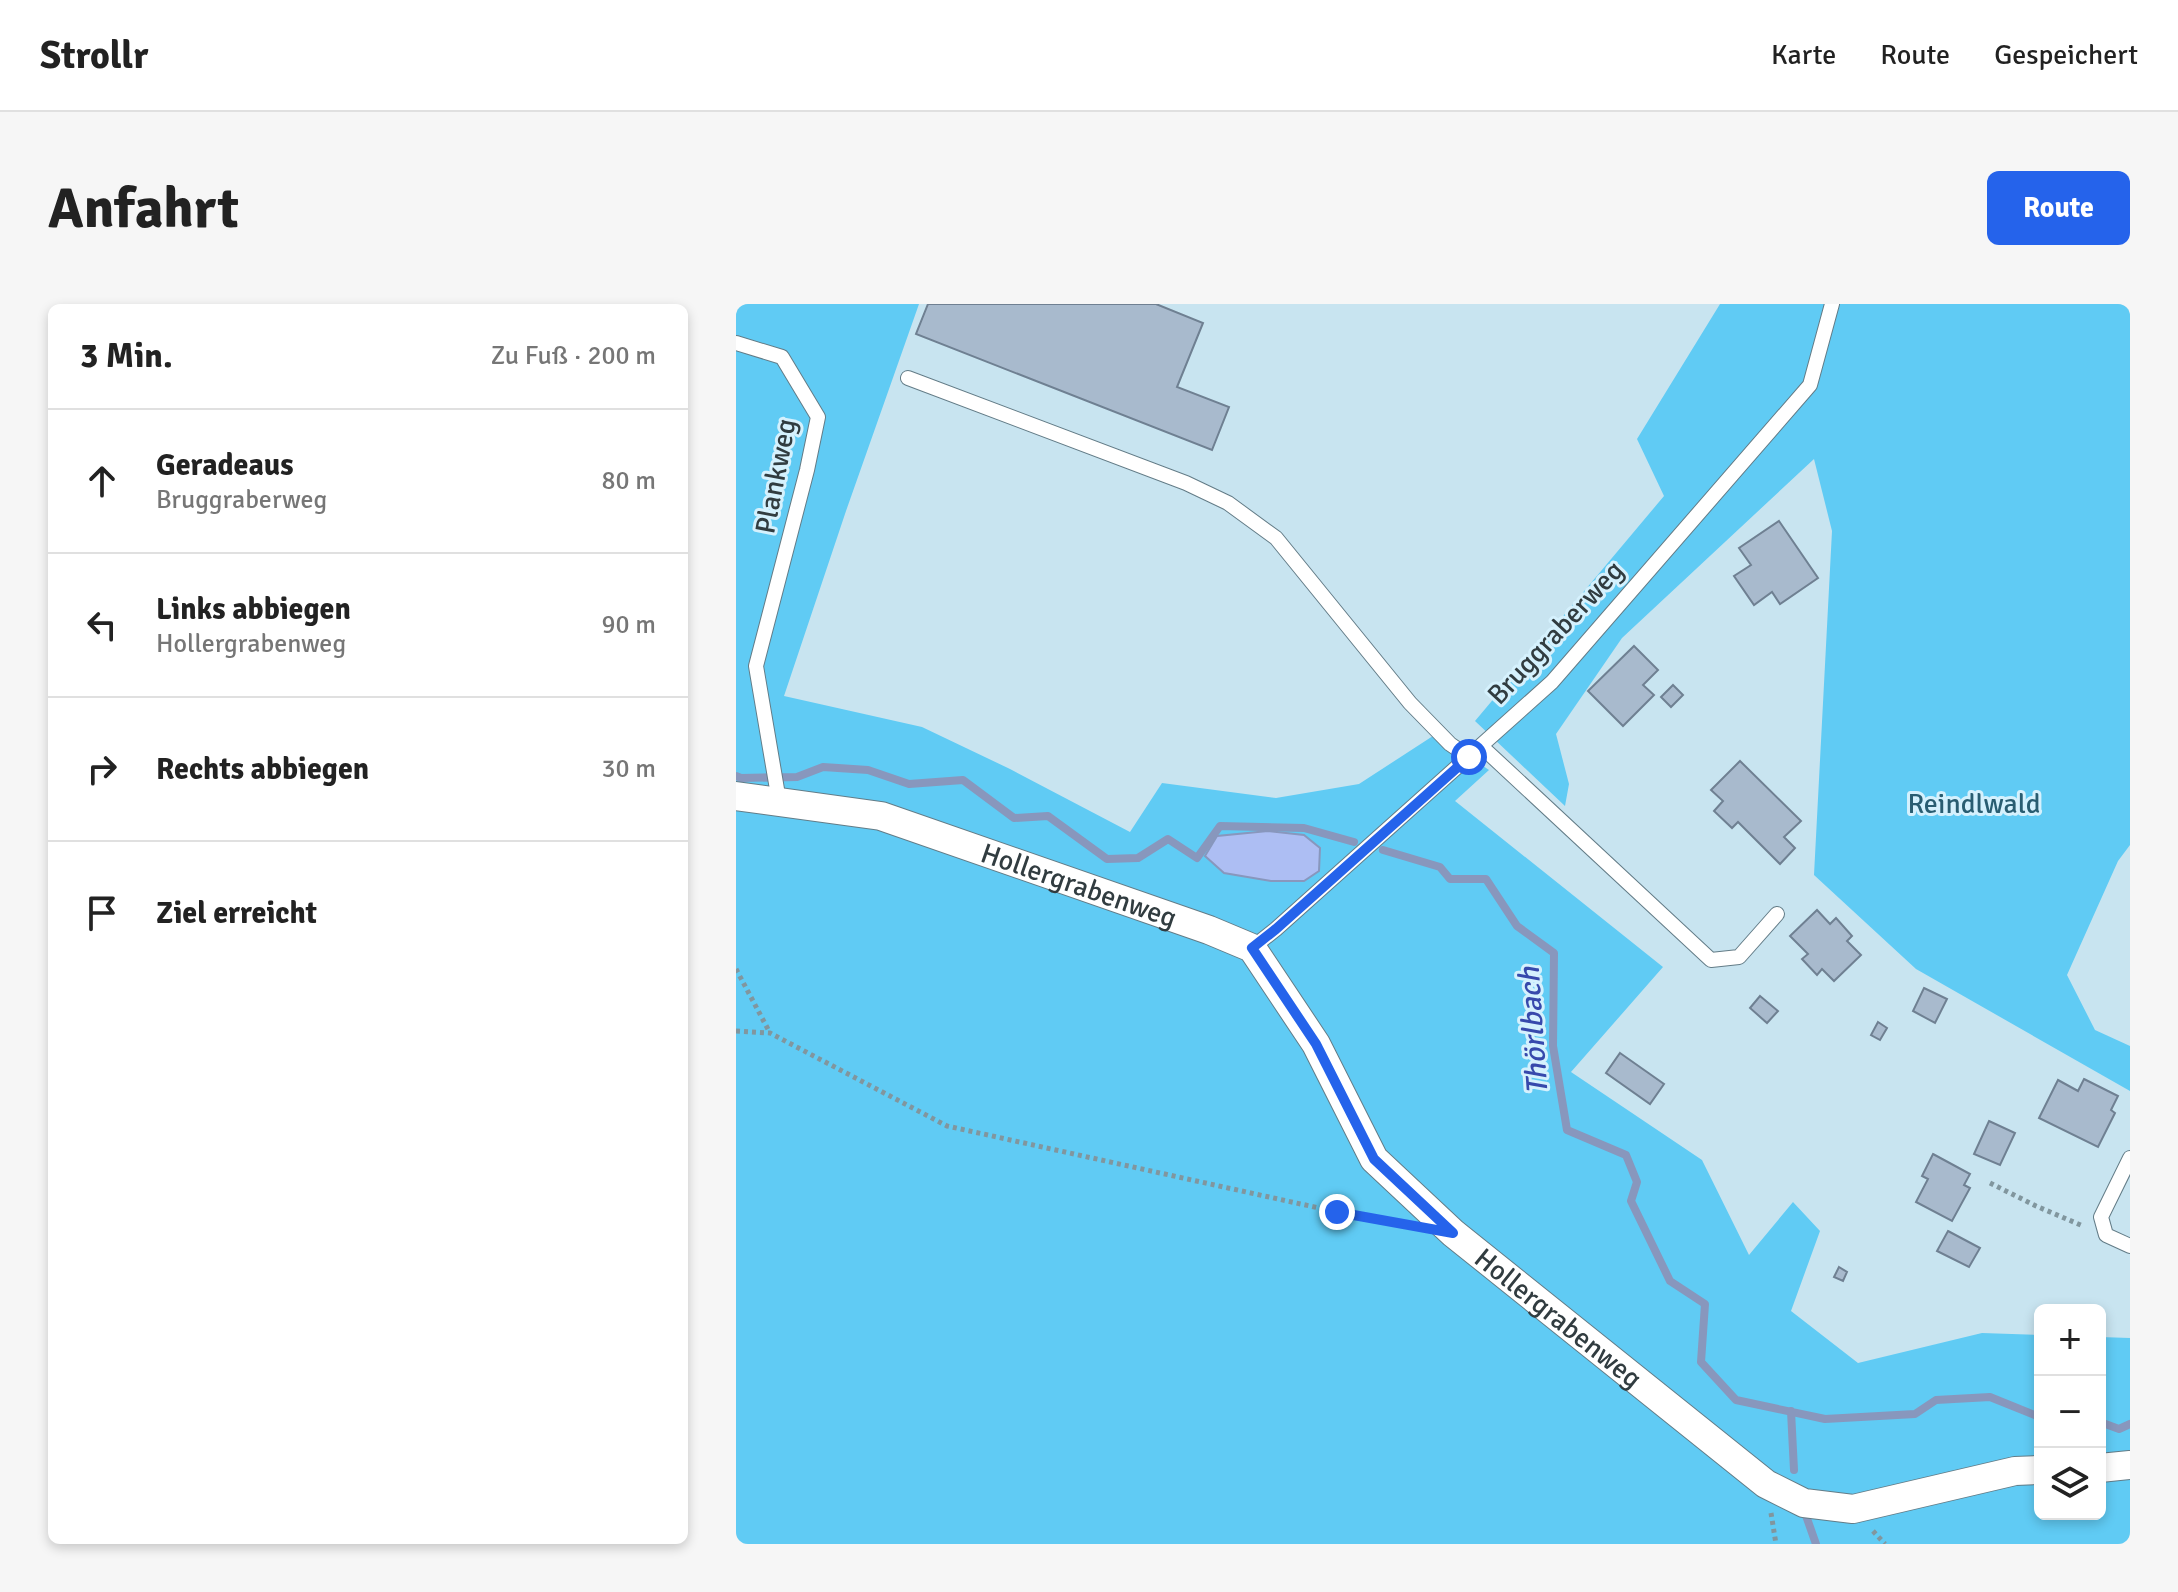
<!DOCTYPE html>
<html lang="de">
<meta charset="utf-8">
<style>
:root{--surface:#fff;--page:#f6f6f6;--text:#222;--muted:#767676;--line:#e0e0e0;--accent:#2563eb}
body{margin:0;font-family:Signika,sans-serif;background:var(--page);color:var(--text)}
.controls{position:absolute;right:24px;bottom:24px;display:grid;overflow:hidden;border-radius:12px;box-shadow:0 4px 12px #0003}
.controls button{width:72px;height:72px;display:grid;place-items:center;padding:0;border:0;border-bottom:2px solid var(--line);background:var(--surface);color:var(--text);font:40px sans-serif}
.stop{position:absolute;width:24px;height:24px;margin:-18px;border:6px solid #2563eb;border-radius:50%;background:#fff}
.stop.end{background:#2563eb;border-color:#fff;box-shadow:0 2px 8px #0008}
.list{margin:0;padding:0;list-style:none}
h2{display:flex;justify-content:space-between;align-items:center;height:104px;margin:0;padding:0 32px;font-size:34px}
h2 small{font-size:26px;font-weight:400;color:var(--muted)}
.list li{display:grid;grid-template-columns:52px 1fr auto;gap:24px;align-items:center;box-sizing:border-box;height:144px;padding:0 32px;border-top:2px solid var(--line)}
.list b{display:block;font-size:30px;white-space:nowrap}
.list p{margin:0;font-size:26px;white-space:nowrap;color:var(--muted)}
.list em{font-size:26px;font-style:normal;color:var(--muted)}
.icon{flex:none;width:44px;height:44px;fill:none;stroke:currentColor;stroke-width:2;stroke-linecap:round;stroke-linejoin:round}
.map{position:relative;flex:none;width:1394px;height:1240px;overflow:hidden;border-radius:12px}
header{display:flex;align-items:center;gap:48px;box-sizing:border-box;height:112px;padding:0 40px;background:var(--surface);border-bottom:2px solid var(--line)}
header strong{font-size:38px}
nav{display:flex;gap:44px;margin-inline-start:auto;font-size:28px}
.intro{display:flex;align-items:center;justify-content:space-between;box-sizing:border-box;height:192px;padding:0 48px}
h1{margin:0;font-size:56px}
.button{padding:20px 36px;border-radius:12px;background:var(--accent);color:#fff;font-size:28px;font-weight:700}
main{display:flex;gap:48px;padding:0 48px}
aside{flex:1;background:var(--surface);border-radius:12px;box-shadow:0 4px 12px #0003}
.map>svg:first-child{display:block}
.green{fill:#60cbf4}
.water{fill:#adbef3;stroke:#8897bd;stroke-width:2}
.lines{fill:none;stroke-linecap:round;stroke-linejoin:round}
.stream{stroke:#8897bd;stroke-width:8}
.building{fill:#a8bacd;stroke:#6f8092;stroke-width:2}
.service-casing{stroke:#637c87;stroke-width:16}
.minor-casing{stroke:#637c87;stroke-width:30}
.path{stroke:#81969e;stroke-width:5;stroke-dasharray:4 4;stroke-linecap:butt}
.service{stroke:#fff;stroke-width:14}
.minor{stroke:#fff;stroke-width:28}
.route{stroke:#2563eb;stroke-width:10}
.labels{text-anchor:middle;stroke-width:6;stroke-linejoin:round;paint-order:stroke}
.street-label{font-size:28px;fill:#313c40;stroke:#d5f1fd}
.park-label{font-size:28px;fill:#295d71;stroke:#d5f1fd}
.water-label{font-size:30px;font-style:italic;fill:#3749ac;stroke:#d5f1fd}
</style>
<header>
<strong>Strollr</strong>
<nav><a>Karte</a><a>Route</a><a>Gespeichert</a></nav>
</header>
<div class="intro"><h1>Anfahrt</h1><a class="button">Route</a></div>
<main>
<aside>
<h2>3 Min.<small>Zu Fuß · 200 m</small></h2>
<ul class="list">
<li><svg class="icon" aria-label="ahead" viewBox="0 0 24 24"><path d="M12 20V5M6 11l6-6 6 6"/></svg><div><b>Geradeaus</b><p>Bruggraberweg</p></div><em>80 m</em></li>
<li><svg class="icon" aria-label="left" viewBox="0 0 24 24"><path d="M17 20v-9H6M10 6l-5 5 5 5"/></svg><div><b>Links abbiegen</b><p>Hollergrabenweg</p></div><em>90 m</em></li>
<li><svg class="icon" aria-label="right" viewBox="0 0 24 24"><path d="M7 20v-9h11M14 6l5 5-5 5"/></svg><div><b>Rechts abbiegen</b></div><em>30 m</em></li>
<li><svg class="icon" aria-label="arrive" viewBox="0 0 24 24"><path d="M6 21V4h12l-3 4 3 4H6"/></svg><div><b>Ziel erreicht</b></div></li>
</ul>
</aside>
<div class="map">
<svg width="1394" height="1240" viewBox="0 0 1394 1240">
<rect width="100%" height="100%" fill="#c8e4f0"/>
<path class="green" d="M0 0H183L110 207 48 392 186 423 274 465 394 528 426 479 540 494 623 480 700 430 753 466 719 497 927 663 835 768 966 856 1013 951 1057 898 1084 927 1055 1007 1122 1059 1246 1029 1304 1031V1210H1364V1033L1394 1034V1240H0Z
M984 0H1394V541L1382 557 1331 671 1359 726 1394 742V787L1180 665 1078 571 1096 227 1078 155 886 334 820 430 833 480 829 502 739 417 928 192 901 135Z"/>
<path class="water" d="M532 527 568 531 584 544 583 567 568 577H535L488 569 469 552 481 532Z"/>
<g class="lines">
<path class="stream" d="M0 472 5 474 61 473 87 463 132 466 173 480 227 476 278 514 312 512 371 555 402 554 432 535 461 554 484 522 568 524 618 538
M647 546 704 563 714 575H750L781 622 818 649 817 742 831 826 890 851 901 878 895 897 934 977 969 1000 965 1058 1000 1096 1089 1115 1179 1110 1200 1096 1254 1093 1301 1112 1304 1111
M1055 1107 1058 1166
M1364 1118 1383 1125 1394 1120
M1068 1206 1080 1240"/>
</g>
<path class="building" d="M192 0H420L467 19 441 83 493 103 476 146 180 30Z
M1043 217 1082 274 1044 300 1036 288 1018 301 998 272 1015 261 1003 244Z
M898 342 922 366 907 381 918 391 887 422 852 387Z
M937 381 947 391 935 403 925 393Z
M1004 457 1065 517 1048 533 1059 544 1044 560 1002 518 996 524 978 507 987 497 975 486Z
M1081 606 1094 620 1100 614 1116 632 1111 637 1125 651 1098 677 1086 665 1081 671 1066 655 1072 650 1054 632Z
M1188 684 1211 695 1199 719 1177 707Z
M1024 692 1042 707 1031 719 1014 704Z
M1142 718 1151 724 1144 736 1135 731Z
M884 749 928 780 914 800 870 769Z
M1348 775 1382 792 1375 806 1379 809 1362 843 1303 814 1322 776 1342 787Z
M1253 817 1279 829 1264 861 1238 850Z
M1197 850 1234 870 1228 881 1234 884 1216 917 1180 898 1192 875 1186 872Z
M1212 927 1244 944 1233 963 1201 947Z
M1103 963 1111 968 1107 977 1098 973Z"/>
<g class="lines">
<defs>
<path id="service" d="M0 39 46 53 82 113 71 166 20 362 43 497
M172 74 450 179 492 199 540 234 674 399 714 440 733 453
M745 442 975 656 1003 653 1041 610
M516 644 540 625 816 378 1074 81 1096 0
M1394 854 1365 913 1370 931 1394 942"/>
<g id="minor">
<path id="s1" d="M0 492 145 512 473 626 516 644 580 740 638 855 717 929 1030 1180 1068 1199 1117 1205 1279 1167 1304 1166"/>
<path d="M1364 1164 1394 1161"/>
</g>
</defs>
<use href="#service" class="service-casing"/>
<use href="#minor" class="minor-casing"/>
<path class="path" d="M0 665 34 729
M0 727 34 729 211 822 601 908 669 921
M1254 879 1300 902 1347 922
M1035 1209 1040 1240
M1137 1227 1149 1240"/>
<use href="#service" class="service"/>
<use href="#minor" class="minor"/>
</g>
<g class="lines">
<path class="route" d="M601 908 717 929 638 855 580 740 516 644 540 625 733 453"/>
</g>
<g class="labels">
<g class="street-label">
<text transform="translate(39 172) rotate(-79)" y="10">Plankweg</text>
<text transform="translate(819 328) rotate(-47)" y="10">Bruggraberweg</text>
<text dy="10" stroke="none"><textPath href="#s1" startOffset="356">Hollergrabenweg</textPath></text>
<text dy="10" stroke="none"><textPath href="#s1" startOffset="1028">Hollergrabenweg</textPath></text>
</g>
<g class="park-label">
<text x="1238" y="509">Reindlwald</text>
</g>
<g class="water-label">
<text transform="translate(797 727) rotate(-94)" y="10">Thörlbach</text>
</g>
</g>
</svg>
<div class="controls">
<button>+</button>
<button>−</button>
<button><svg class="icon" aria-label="layers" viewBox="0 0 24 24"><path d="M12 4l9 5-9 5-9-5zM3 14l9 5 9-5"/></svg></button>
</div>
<div class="stop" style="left:733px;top:453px"></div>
<div class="stop end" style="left:601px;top:908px"></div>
</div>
</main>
